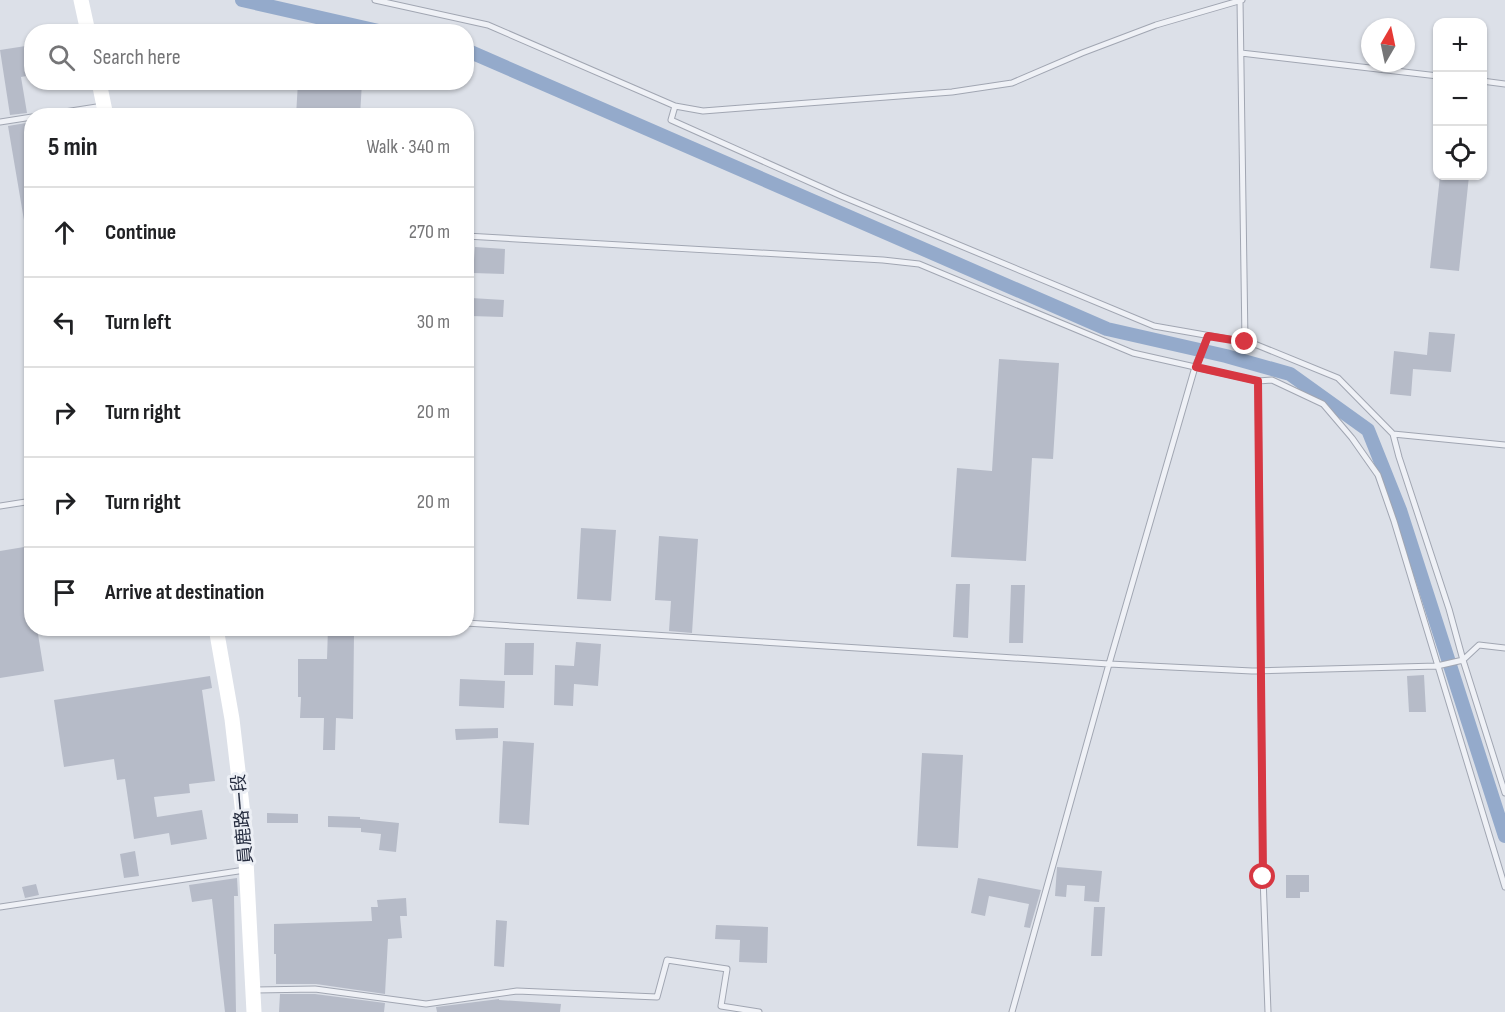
<!DOCTYPE html>
<meta charset="utf-8">
<style>
:root{--surface:#fff;--page:#f6f6f6;--text:#202124;--muted:#757577;--line:#e0e0e0}
body{margin:0;font-family:"Sofia Sans Condensed","Noto Sans TC",sans-serif;background:var(--page);color:var(--text)}
.controls{position:absolute;right:18px;top:18px;display:grid;overflow:hidden;border-radius:12px;box-shadow:0 2px 4px #0004}
.controls button{width:54px;height:54px;display:grid;place-items:center;padding:0;border:0;border-bottom:2px solid var(--line);background:var(--surface);color:var(--text);font:30px sans-serif}
.compass{position:absolute;left:1361px;top:18px;width:54px;height:54px;border-radius:50%;background:var(--surface);box-shadow:0 2px 4px #0004;rotate:9deg}
.stop{position:absolute;width:18px;height:18px;margin:-14px;border:4px solid #d73742;border-radius:50%;background:#fff}
.stop.end{background:#d73742;border-color:#fff;box-shadow:0 2px 6px #0008}
.list{margin:0;padding:0;list-style:none}
h2{display:flex;justify-content:space-between;align-items:center;height:78px;margin:0;padding:0 24px;font-size:26px}
h2 small{font-size:20px;font-weight:400;color:var(--muted)}
.list li{display:grid;grid-template-columns:39px 1fr auto;gap:18px;align-items:center;box-sizing:border-box;height:90px;padding:0 24px;border-top:2px solid var(--line)}
.list b{display:block;font-size:22px;white-space:nowrap}
.list em{font-size:20px;font-style:normal;color:var(--muted)}
.icon{flex:none;width:33px;height:33px;fill:none;stroke:currentColor;stroke-width:2;stroke-linecap:round;stroke-linejoin:round}
.map{position:relative;flex:none;width:1505px;height:1012px;overflow:hidden}
.search{position:absolute;background:var(--surface);box-shadow:0 2px 4px #0004;left:24px;top:24px;width:450px;height:66px;display:flex;align-items:center;gap:15px;box-sizing:border-box;padding:0 21px;border-radius:24px;color:var(--muted);font-size:22px}
.panel{position:absolute;background:var(--surface);box-shadow:0 2px 4px #0004;left:24px;top:108px;width:450px;height:528px;border-radius:24px}
.map>svg:first-child{display:block}
.lines{fill:none;stroke-linecap:round;stroke-linejoin:round}
.canal{stroke:#94aacb;stroke-width:14}
.building{fill:#b6bbc8}
.service-casing{stroke:#a1a6b2;stroke-width:7}
.service{stroke:#eff1f6;stroke-width:5}
.secondary{stroke:#fff;stroke-width:15}
.route{stroke:#d73742;stroke-width:8}
.labels{text-anchor:middle;stroke-width:6;stroke-linejoin:round;paint-order:stroke}
.street-label{font-size:18px;fill:#252c3f;stroke:#eceff5}
</style>
<div class="map">
<svg width="1505" height="1012" viewBox="0 0 1505 1012">
<rect width="100%" height="100%" fill="#dce0e8"/>
<g class="lines">
<path class="canal" d="M242 0 383 32
M466 50 1107 329 1226 356 1290 374 1368 430 1400 510 1505 836"/>
</g>
<path class="building" d="M32 45V75L21 77 27 113 10 115 0 50Z
M298 82H362L360 116H296Z
M32 122V231L26 232 8 126Z
M1440 176H1469L1459 271 1430 268Z
M475 247 505 249 504 274 473 273Z
M471 298 504 300 503 317 470 316Z
M1429 332 1455 334 1451 372 1413 369 1411 396 1390 394 1394 351 1427 355Z
M999 359 1059 363 1053 459 1032 458 1026 561 951 557 957 468 992 471Z
M581 528 616 530 611 601 577 599Z
M659 536 698 539 692 633 669 631 671 601 655 600Z
M24 547 32 594V628H37L44 671 0 678V551Z
M956 584H970L968 638 953 637Z
M1011 585H1025L1023 643H1009Z
M328 628H342V634H354L353 719 336 718 335 750H323L324 718H300L301 697H298V659H327Z
M576 642 601 644 598 686 574 684 573 706 554 705 555 665 574 666Z
M505 643H534L533 675H504Z
M1424 675 1426 712H1409L1407 676Z
M210 676 212 688 202 690 215 781 189 784 190 793 154 797 157 817 202 810 207 839 171 845 169 833 134 839 125 779 117 780 114 759 64 767 54 700Z
M460 679 505 681 504 708 459 706Z
M498 728V738L456 740 455 729Z
M503 741 534 743 529 825 499 823Z
M922 753 963 755 958 848 917 846Z
M267 813 298 814V823H267Z
M328 816 360 817V819L399 823 396 852 379 850 381 834 361 832V828L328 827Z
M135 851 139 876 124 878 120 854Z
M1057 867 1102 871 1099 902 1084 901 1085 886 1067 885 1066 897 1055 896Z
M1286 875H1309V892H1300V898H1286Z
M237 878 238 896H234L236 1012H225L212 899 192 902 189 885Z
M978 878 1041 890 1030 928 1024 927 1029 904 989 896 985 916 971 913Z
M36 884 39 895 25 898 22 887Z
M406 898 407 916H400L402 938 388 939 385 994 316 984H276V954H274V924L372 921 371 907H378L377 900Z
M1094 907H1105L1102 956H1091Z
M496 920 507 921 504 967 494 966Z
M716 925 768 927 767 963 739 962 740 940 715 939Z
M280 994H315L385 1003 384 1012H279Z
M499 999V1000L561 1004 560 1012H437L436 1007Z"/>
<g class="lines">
<defs>
<path id="service" d="M375 0 488 25 675 106 671 120 841 196 1154 326 1245 342 1257 345 1338 378 1393 434 1399 457 1449 609 1463 660 1505 793
M1240 0 1245 342
M1241 53 1438 76
M1482 81 1505 84
M675 106 703 111 952 92 1012 83 1082 53 1156 25 1242 0
M39 116 103 106
M0 122 32 117
M466 236 883 260 919 264 1133 353 1195 367 1208 336
M1258 381 1263 877 1268 1012
M1393 434 1505 445
M0 506 32 501
M466 623 1109 664 1252 671 1437 666 1463 660 1479 645 1505 648
M0 907 245 870
M256 990 315 989 426 1004 517 991 657 997 667 960 727 969 721 1006 759 1012
M1012 1012 1109 664 1195 367 1258 381 1272 380 1323 404 1352 438 1378 475 1394 521 1505 887"/>
</defs>
<use href="#service" class="service-casing"/>
<use href="#service" class="service"/>
<path class="secondary" d="M81 0 88 32
M99 82 106 116
M216 628 232 719 244 823 254 1012"/>
</g>
<g class="lines">
<path class="route" d="M1245 342 1208 336 1196 367 1258 381 1263 877"/>
</g>
<g class="labels">
<g class="street-label">
<text transform="translate(242 819) rotate(-95)" y="6">員鹿路一段</text>
</g>
</g>
</svg>
<div class="controls">
<button>+</button>
<button>−</button>
<button><svg class="icon" aria-label="locate" viewBox="0 0 24 24"><circle cx="12" cy="12" r="6"/><path d="M12 2v4M12 18v4M2 12h4M18 12h4"/></svg></button>
</div>
<svg class="compass" viewBox="-18 -18 36 36"><path d="M0-13l5 13h-10z" fill="#e53935"/><path d="M0 13l5-13h-10z" fill="#757577"/></svg>
<div class="stop" style="left:1263px;top:877px"></div>
<div class="stop end" style="left:1245px;top:342px"></div>
<div class="search"><svg class="icon" aria-label="search" viewBox="0 0 24 24"><circle cx="10" cy="10" r="6"/><path d="M15 15l6 6"/></svg>Search here</div>
<section class="panel">
<h2>5 min<small>Walk · 340 m</small></h2>
<ul class="list">
<li><svg class="icon" aria-label="ahead" viewBox="0 0 24 24"><path d="M12 20V5M6 11l6-6 6 6"/></svg><div><b>Continue</b></div><em>270 m</em></li>
<li><svg class="icon" aria-label="left" viewBox="0 0 24 24"><path d="M17 20v-9H6M10 6l-5 5 5 5"/></svg><div><b>Turn left</b></div><em>30 m</em></li>
<li><svg class="icon" aria-label="right" viewBox="0 0 24 24"><path d="M7 20v-9h11M14 6l5 5-5 5"/></svg><div><b>Turn right</b></div><em>20 m</em></li>
<li><svg class="icon" aria-label="right" viewBox="0 0 24 24"><path d="M7 20v-9h11M14 6l5 5-5 5"/></svg><div><b>Turn right</b></div><em>20 m</em></li>
<li><svg class="icon" aria-label="arrive" viewBox="0 0 24 24"><path d="M6 21V4h12l-3 4 3 4H6"/></svg><div><b>Arrive at destination</b></div></li>
</ul>
</section>
</div>
